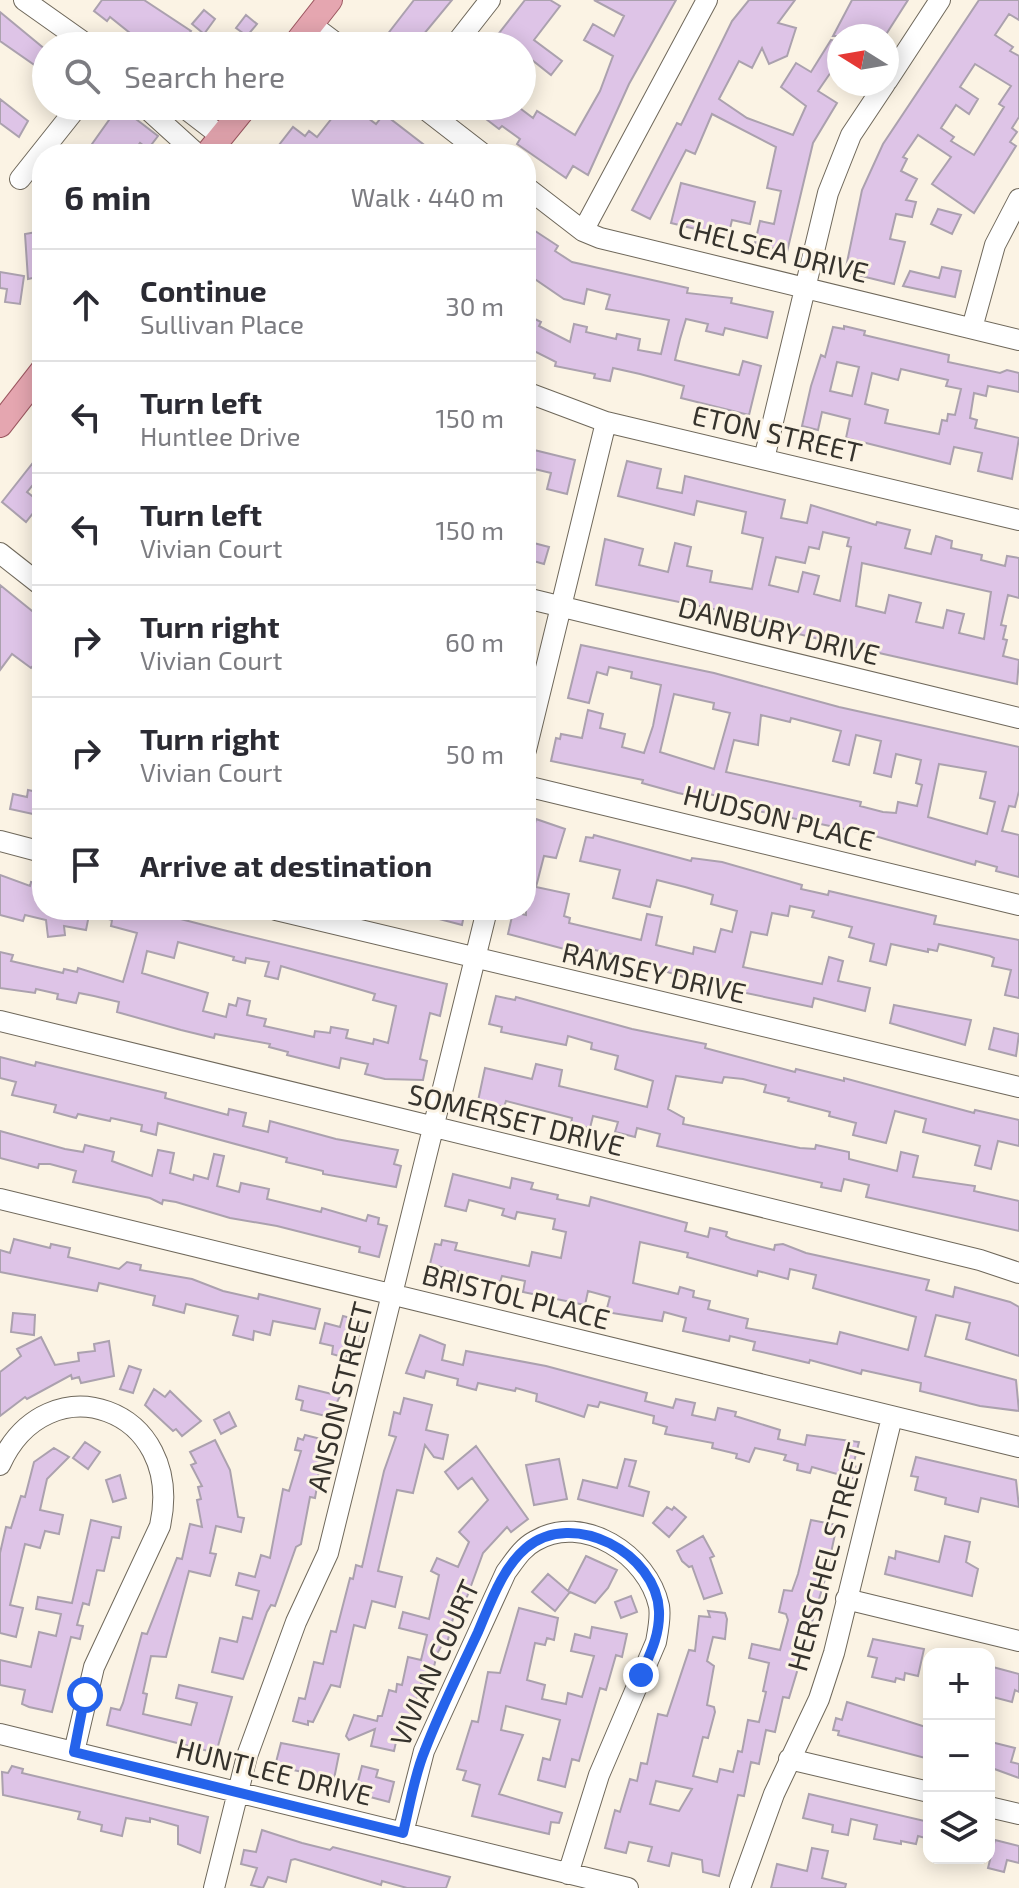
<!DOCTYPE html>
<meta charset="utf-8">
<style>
:root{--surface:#fff;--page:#f7f7f7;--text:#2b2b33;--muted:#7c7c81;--line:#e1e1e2}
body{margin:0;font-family:"Exo 2",sans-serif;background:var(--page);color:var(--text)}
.controls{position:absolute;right:24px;bottom:24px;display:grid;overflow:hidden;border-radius:16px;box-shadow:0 4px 20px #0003}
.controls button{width:72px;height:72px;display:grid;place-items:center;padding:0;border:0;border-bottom:2px solid var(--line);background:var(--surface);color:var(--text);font:40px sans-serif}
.compass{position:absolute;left:827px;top:24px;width:72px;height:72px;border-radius:50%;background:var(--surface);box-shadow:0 4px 20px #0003;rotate:281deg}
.stop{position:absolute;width:24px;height:24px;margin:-18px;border:6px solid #2563eb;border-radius:50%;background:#fff}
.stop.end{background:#2563eb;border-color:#fff;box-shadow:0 2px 8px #0008}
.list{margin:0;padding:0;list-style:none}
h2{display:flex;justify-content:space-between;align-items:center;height:104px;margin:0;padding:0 32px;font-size:34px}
h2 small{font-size:26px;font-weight:400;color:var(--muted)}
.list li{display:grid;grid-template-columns:52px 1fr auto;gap:24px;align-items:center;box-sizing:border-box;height:112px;padding:0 32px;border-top:2px solid var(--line)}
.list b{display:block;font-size:30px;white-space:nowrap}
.list p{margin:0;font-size:26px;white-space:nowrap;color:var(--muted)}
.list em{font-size:26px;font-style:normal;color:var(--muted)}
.icon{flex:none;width:44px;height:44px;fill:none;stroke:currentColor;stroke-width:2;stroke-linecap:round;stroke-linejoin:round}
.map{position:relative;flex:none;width:1019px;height:1888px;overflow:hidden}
.search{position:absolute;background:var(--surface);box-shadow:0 4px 20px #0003;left:32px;top:32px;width:504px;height:88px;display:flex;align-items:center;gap:20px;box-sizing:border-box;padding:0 28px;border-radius:44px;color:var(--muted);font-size:30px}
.panel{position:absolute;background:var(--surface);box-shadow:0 4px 20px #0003;left:32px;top:144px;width:504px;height:776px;border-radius:32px}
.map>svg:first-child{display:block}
.building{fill:#dec4e7;stroke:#aba1ae;stroke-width:2;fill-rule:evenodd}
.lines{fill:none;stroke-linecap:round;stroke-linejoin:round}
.minor-casing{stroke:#6f685b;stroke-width:22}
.major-casing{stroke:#9c5760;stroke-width:26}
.minor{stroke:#fff;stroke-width:20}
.major{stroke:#e5a6b0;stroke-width:24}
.route{stroke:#2563eb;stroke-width:10}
.labels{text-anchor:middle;stroke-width:6;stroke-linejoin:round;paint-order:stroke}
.street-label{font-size:28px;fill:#36332d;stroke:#fbf3e4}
</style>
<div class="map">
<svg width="1019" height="1888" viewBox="0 0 1019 1888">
<rect width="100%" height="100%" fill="#fbf3e4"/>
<path class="building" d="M102 0H144L191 31 179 46H154L148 41 145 45 110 17 107 21 94 11Z
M414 0H452L414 46H390L383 40Z
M525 0H550L560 6 534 40 562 61 551 75 522 52V46H489Z
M594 0H676L629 84 588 175 573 166 566 178 517 144 520 139 502 126 499 129 469 106H517L533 118 537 111 575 135 600 91 613 56 584 40 593 24 614 36 624 16Z
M749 0H795L778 23 796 28 787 56 769 64 762 48 752 68 739 61 719 99 747 118 793 135 806 106 781 87 796 63 811 72 831 40 839 42V77L831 72 818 91 837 103 813 143 787 252 755 243 760 221 774 224 781 191 767 188 776 147 712 114 695 154 686 150 650 219 632 210 677 123 681 125 732 21Z
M852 0H908L885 36H833Z
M979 0H1019V20L1009 14 995 35 1013 47 1010 51 1019 56V117L1012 128 1017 132 1010 142 1016 146 974 213 932 184 951 157 918 135 903 157 907 159 901 171 917 179 906 200 916 202 912 217 896 214 890 239 905 242 894 284 845 272 862 190 883 144ZM975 64 1011 86 999 104 1004 107 974 155 951 141 954 137 941 128 956 105 969 114 978 99 960 87Z
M204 10 215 19 204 34 192 24Z
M0 12 46 50V73L0 41Z
M246 15 257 24 247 36 236 28Z
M0 99 28 121 19 137 0 123Z
M119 106 128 109V113L158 136 148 149 140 143 135 150 129 146 123 154H105L92 144Z
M316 106H352L376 124 384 114 436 154H360L354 149 350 154H272L293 127 305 136 309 131 317 137 332 118Z
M681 183 755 202 750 224 732 220 728 237 671 223Z
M938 209 961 215 952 234 931 224Z
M526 225 558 246 555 251 572 262 688 288 687 293 732 298 731 303 773 312 767 338 725 328 723 335 706 331 708 324 686 319 680 339 675 360 739 375 743 361 761 366 749 415 681 398 684 386 640 374 613 368 610 381 594 378 595 374 555 366 556 362 526 347 529 316 541 322 539 326 570 342 574 324 587 327 586 332 616 339 617 334 640 339 638 350 661 354 669 320 606 309 610 295 587 289 584 304 564 299 526 273Z
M42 231V276L28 279 25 234Z
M942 267 961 271 955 297 903 286 910 271 939 278Z
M0 272 24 276 20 304 5 302 7 289 0 288Z
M844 326 865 331 864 335 949 355 948 362 1000 373 1007 370 1019 373V392L988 386 986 396 974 393 970 418 977 420 975 428 1019 438 1012 479 978 471 982 453 954 447 950 464 846 438 850 419 822 412 818 430 802 426 811 386 821 355 825 357 833 327 844 329ZM837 362 859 367 852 396 830 391ZM901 369 948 380 946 386 961 389 955 415 948 414 947 421 942 420 939 434 885 423 888 410 865 404 872 373 898 380Z
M526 448 575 460 567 494 547 489 551 473 526 467Z
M627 461 661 469 657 488 682 493 685 476 785 500 781 518 807 523 811 505 876 525 877 522 910 530 905 548 931 554 936 536 952 541 951 548 982 555 981 560 1005 566 1007 556 1019 558V598L1008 595 1001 625 1006 626 1003 639 1007 640 1003 656 1019 660 1017 684 839 644 766 626V623L728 612 596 585 605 539 643 549 639 565 668 572 675 543 691 547 687 566 712 571 710 582 752 589 763 538 742 533 746 512 697 501 694 515 618 496ZM823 532 849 538 847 546 851 547 840 601 814 594 819 576 803 572 798 592 769 585 776 557 805 563 809 547 819 549ZM862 563 991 592 984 639 959 633 964 614 947 610 943 628 916 622 921 603 889 595 885 613 856 606Z
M32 464 42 474 27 492 41 503 26 522 2 502Z
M526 541 549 547 544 564 526 559Z
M0 585 42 619V656L31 668 12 654 0 670Z
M581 645 714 673 839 707 1019 747V791L1015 807 1009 806 1002 831 1019 835V877L996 871 997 867 976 861 975 865 868 834 734 806 735 800 709 794 708 799 678 793 642 783 643 780 551 761 556 738 560 739 561 734 582 738 588 710 603 714 600 728 625 734 622 747 644 753 653 726 661 685 631 678 632 672 609 667 607 675 597 672 589 703 568 698ZM674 694 714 703 713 709 730 713 714 769 660 752ZM761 715 790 722 791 718 841 731 833 761 849 765 856 735 881 741 874 773 891 777 896 754 921 760 916 783 922 785 917 806 898 802 896 813 883 812 860 806 861 802 726 772 734 740 758 745ZM939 764 986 772 980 798 995 802 987 834 928 817Z
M28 790 42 793V816L10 809 13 794 27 797Z
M536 819 565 829 556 858 544 856 536 887 569 894 564 916 570 918 569 923 641 940 647 914 662 917 656 945 693 954 694 947 715 952 721 929 732 932 737 911 711 904 713 895 685 887 657 880 650 907 613 898 620 870 580 861 586 837 593 838 594 835 691 861 692 858 722 862 802 885 801 889 828 895 829 891 936 916 934 924 1019 940V998L1005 995 1011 970 992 966 994 958 990 956 939 944 937 951 928 949V952L891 944 886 965 870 961 874 944 849 937 852 927 812 917 814 911 790 906 788 916 772 913 767 935 751 932 743 967 822 984 829 957 843 961 838 981 870 988 865 1011 814 998 812 1007 708 985 608 953 586 948 585 952 568 950 508 934 513 912 526 915V864Z
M0 875 30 886 31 882 42 884V910H90L86 930 64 926 65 935 48 937 46 920 25 915 23 921 0 915Z
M91 910 151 914 152 910H162L170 912 169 916 223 930 447 984 440 1016 430 1013 420 1059 427 1061 423 1080 385 1079 365 1074 368 1064 341 1058 339 1068 287 1055 288 1052 269 1047 270 1044 215 1034 214 1038 181 1030 117 1012 119 1002 94 996 79 993 76 1003 57 999 58 994 36 989 35 993 0 988V952L13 955 11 961 63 973 64 969 77 972 78 968 123 982 137 933 111 926 112 920 91 914ZM178 942 234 957 233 960 245 963 246 958 269 962 265 976 278 979 281 966 375 994 373 1000 396 1006 388 1043 374 1039 373 1044 346 1038 348 1030 331 1027 330 1033 315 1031 314 1037 264 1026 266 1019 247 1015 250 1001 238 998 236 1006 229 1004 226 1017 203 1011 208 993 142 973 147 951 174 958Z
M420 910H465L462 925 420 914Z
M496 996 515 1000 516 997 632 1029 706 1044 705 1048 795 1072 796 1069 844 1081V1078L974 1113 975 1110 1019 1120V1146L998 1141 991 1169 975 1165 980 1146 923 1132 926 1119 895 1111 886 1143 853 1135 856 1123 829 1116 830 1112 788 1101 789 1098 764 1092 766 1085 743 1079 724 1077 722 1083 676 1076 668 1109 684 1118 683 1124 800 1148 815 1149 816 1145 849 1152V1159L897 1171 901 1152 918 1156 913 1177 975 1186 974 1191 1019 1201V1231L866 1197 869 1185 844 1179 841 1191 821 1187 822 1183 657 1146 660 1134 637 1128 635 1137 615 1132 618 1122 593 1116 590 1128 571 1124 572 1118 506 1101 504 1107 478 1101 485 1068 532 1079 536 1064 562 1070 559 1086 647 1107 653 1081 615 1069 618 1056 591 1049 592 1043 568 1036 566 1045 501 1032 502 1027 489 1024Z
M894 1005 971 1020 965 1045 890 1023Z
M994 1028 1019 1034 1016 1056 989 1049Z
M0 1057 35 1066 36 1062 166 1093 165 1098 228 1115 229 1109 246 1113 243 1126 268 1132 270 1121 336 1139 398 1150 394 1164 401 1166 396 1187 323 1174V1171L286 1162 287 1158 158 1123 156 1135 141 1131 142 1125 120 1120 111 1118 110 1121 78 1114 76 1118 54 1112 56 1105 12 1095 16 1082 0 1078Z
M0 1131 65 1149 83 1152 85 1145 114 1152 112 1161 152 1176 158 1150 174 1153 170 1173 193 1180 194 1175 208 1179 214 1154 224 1156 217 1186 239 1192 241 1183 269 1189 267 1199 321 1212 322 1208 366 1221 368 1215 379 1218 378 1224 387 1226 379 1257 359 1252 360 1247 277 1226 230 1218 176 1202 163 1200 162 1204 150 1198 73 1182 76 1171 50 1164H39L38 1168 0 1158Z
M453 1174 510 1188 512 1178 533 1183 531 1189 558 1195 557 1199 589 1206 591 1197 687 1223 685 1231 708 1237 710 1228 727 1232 726 1236 731 1239 774 1250 775 1245 783 1244 806 1253 929 1280 926 1290 953 1297 955 1287 1010 1302 1019 1307V1356L966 1339 970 1323 936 1315 925 1356 1016 1380 1019 1411 980 1406 920 1391 921 1383 885 1375 862 1370 861 1374 810 1360 809 1363 753 1350 755 1342 730 1336 729 1341 683 1331 686 1318 664 1312 662 1321 606 1312 610 1297 588 1291 585 1305 523 1292 525 1281 502 1276 500 1282 488 1279 487 1283 474 1280 475 1276 430 1264 435 1244 441 1245 442 1240 457 1243 455 1250 529 1266 532 1252 561 1258 566 1232 553 1229 555 1219 517 1212 515 1219 502 1215 504 1209 469 1200 466 1211 445 1206ZM640 1242 688 1253 687 1257 757 1276 758 1271 788 1279 790 1269 816 1275 813 1288 916 1317 908 1350 840 1332 837 1344 746 1328 748 1319 708 1309 710 1301 693 1297 694 1291 680 1287 678 1294 633 1283Z
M14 1239 50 1248 51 1244 70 1248 68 1257 119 1269 127 1262 141 1265 140 1270 192 1279 223 1291 258 1299 259 1294 320 1309 315 1329 273 1321 270 1335 254 1331 253 1340 233 1335 238 1316 186 1304 184 1313 153 1305 155 1296 99 1283 97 1291 0 1272V1250L10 1253Z
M13 1313 35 1315 34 1335 11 1332Z
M343 1316 362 1321 355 1352 348 1350 346 1358 332 1354 333 1346 320 1343 325 1323 340 1327Z
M420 1335 445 1345 442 1360 463 1365 466 1351 546 1366 647 1393 645 1401 673 1408 676 1399 695 1403 692 1415 715 1420 718 1408 736 1412 735 1416 780 1430 778 1439 805 1445 807 1435 859 1442 853 1466 858 1467 855 1479 812 1467 810 1473 797 1470 798 1464 784 1460 786 1455 755 1448 749 1462 736 1458 737 1454 712 1448 713 1443 665 1434 667 1427 653 1423 654 1416 600 1402 598 1407 588 1405 584 1417 536 1401 537 1394 516 1388 515 1391 478 1383 476 1390 457 1385 458 1379 426 1371 424 1378 406 1373Z
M41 1337 55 1365 79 1361 78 1353 95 1351 94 1344 109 1341 114 1376 81 1383 79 1377 72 1379 71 1375 27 1399 25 1397 0 1416V1372L21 1356 17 1349Z
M129 1366 141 1370 133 1393 120 1389Z
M299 1386 340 1396 330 1417 301 1410 303 1401 296 1399Z
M154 1389 165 1397 170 1391 201 1421 182 1436 176 1429 173 1431 145 1405Z
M404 1398 432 1405 426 1430 448 1435 443 1459 434 1457 425 1445 413 1493 397 1490 378 1571 402 1577 395 1607 372 1601 365 1628 354 1625 340 1687 331 1685 313 1722 308 1721V1725L293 1721 299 1698 305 1699 314 1662 323 1664 331 1631 336 1632 350 1578 353 1579 356 1565 362 1567 384 1471 396 1437 389 1435 394 1412 400 1414Z
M229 1412 236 1426 221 1434 214 1420Z
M305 1435 321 1439V1453L317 1487 315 1498 310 1497 301 1544 296 1547 275 1606 271 1605 267 1612 243 1679 212 1672 220 1638 237 1642 243 1617 252 1619 259 1591 236 1585 239 1573 255 1577 261 1555 270 1558 283 1489 289 1491 301 1451 295 1450 298 1438 303 1440Z
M215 1440 230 1470 238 1517 244 1518 241 1532 216 1526 210 1553 216 1554 210 1576 189 1571 166 1657 151 1656 143 1693 147 1694 143 1714 191 1725 197 1703 176 1698 179 1685 232 1697 216 1753 107 1725 111 1708 120 1710 123 1703 142 1633 147 1634 177 1558 182 1559 190 1524 202 1527 197 1500 201 1499 198 1487 202 1486 191 1465 196 1463 190 1452Z
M85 1442 100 1452 88 1469 73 1458Z
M476 1446 528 1519 511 1532 507 1527 483 1553 460 1616 454 1614 447 1644 443 1643 437 1654 432 1675 428 1674 426 1686 421 1684 403 1743 396 1742 394 1751 371 1746 375 1729 349 1740 346 1736 354 1715 377 1721 378 1716H382L389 1690 396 1692 397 1684 402 1685 408 1657 421 1660 427 1635 399 1628 403 1612 429 1619 439 1575 431 1571 437 1558 458 1567 469 1542 459 1532 488 1500 472 1478 458 1489 445 1472Z
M54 1448 69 1457 47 1479 40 1510 63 1515 59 1534 45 1531 40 1548 25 1544 10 1605 23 1608 16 1637 0 1633V1553L6 1527 11 1528 21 1496 25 1497 34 1462Z
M916 1457 1016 1480 1019 1507 981 1498 978 1512 945 1504 946 1498 915 1490 918 1477 911 1476Z
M559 1459 567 1499 534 1505 526 1465Z
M625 1459 636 1461 629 1486 649 1492 643 1516 578 1499 583 1480 617 1488Z
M120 1475 126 1498 113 1502 106 1480Z
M667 1507 672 1510 674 1507 686 1517 669 1537 653 1523Z
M91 1520 121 1527 119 1538 112 1537 104 1571 97 1570 89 1605 83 1603 77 1625 83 1626 80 1639 71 1637 52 1712 29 1707 22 1704 25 1690 0 1685V1660L31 1667 39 1632 56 1636 61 1614 36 1609 38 1597 72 1603Z
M811 1520 837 1525 826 1576 789 1698 783 1697 775 1732 766 1730 759 1764 751 1762 744 1796 738 1795 719 1876 703 1872 702 1860 672 1853 669 1866 648 1861 652 1847 629 1842 626 1853 605 1848 615 1810 620 1812 630 1779 637 1781 641 1763 647 1764 658 1714 667 1716 689 1650 695 1651 699 1616 710 1617 708 1611 725 1613 727 1619 725 1639 713 1637 707 1661 714 1666 707 1705 714 1707 715 1712 708 1738 703 1737 693 1776 717 1782 720 1769 733 1772 738 1751 742 1752 748 1720 759 1722 766 1692 763 1691 769 1663 749 1658 752 1644 780 1650 788 1620 786 1614 779 1612 784 1590 792 1591 798 1574ZM656 1781 692 1789 679 1811 650 1804Z
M703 1536 714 1556 710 1558 722 1593 704 1599 692 1566 689 1567 682 1561 677 1551Z
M945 1536 970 1542 966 1562 978 1569 972 1596 885 1574 889 1557 895 1559 896 1551 939 1562Z
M586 1556 617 1570 608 1588 595 1603 570 1592 555 1611 532 1592 548 1574 568 1591Z
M631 1596 637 1612 621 1618 615 1602Z
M519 1608 558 1618 554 1640 547 1638 545 1645 535 1643 527 1680 545 1685 542 1699 566 1704 568 1693 582 1697 594 1656 571 1651 575 1634 590 1638 592 1627 627 1634 622 1657 616 1655 606 1690 600 1688 579 1761 572 1759 565 1787 538 1780 543 1758 550 1760 560 1720 506 1706 501 1730 523 1735 499 1794 562 1813 559 1823 551 1822 549 1834 472 1816 480 1785 463 1780 466 1771 457 1769 472 1721 478 1722 488 1672 500 1673Z
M873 1639 924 1649 918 1676 905 1673 904 1680 896 1678 895 1682 872 1677 877 1658 868 1656Z
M989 1666 1019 1674V1692L1015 1690 1012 1702 989 1696Z
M847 1702 929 1728V1759L838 1735 839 1731 833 1730 836 1718 842 1720Z
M991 1742 1015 1748 1011 1762 1019 1764V1778L989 1767Z
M281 1743 339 1754 334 1779 275 1766Z
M12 1766 23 1769 22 1773 208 1817 200 1853 178 1844V1826L150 1818V1822L126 1818 122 1836 101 1831 102 1825 78 1819 80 1812 3 1795 2 1772 8 1773Z
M362 1766 378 1770 376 1777 394 1782 389 1802 355 1793Z
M809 1794 929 1822V1839L918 1836 916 1844 901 1841V1844L874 1839 877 1825 851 1819 848 1835 832 1832 833 1825 803 1818Z
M262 1830 302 1843 330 1850 333 1847 450 1877 446 1888H407L382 1881 381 1885 295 1859 291 1860 286 1882 268 1877 263 1888 251 1885 257 1868 241 1864 244 1850 256 1852Z
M995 1840 1019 1846V1863L1007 1860 1004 1872 988 1868Z
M812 1848 828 1851 822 1878 846 1884 845 1888H771L777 1864 807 1871Z"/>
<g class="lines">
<defs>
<path id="minor" d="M24 0 89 46
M312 25 340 46
M454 46 490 0
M887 81 940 0
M144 106 197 154
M182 106 221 136
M421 106 483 154
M20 179 78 106
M526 187 583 231 600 238 1019 340
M583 231 707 0
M972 328 995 245 1019 199
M526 392 606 422 1019 520
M764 459 828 193 851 135 885 84
M0 553 42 586
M526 598 1019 718
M526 750 606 422
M526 786 1019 905
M0 841 42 852
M276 910 1019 1087
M0 1021 980 1260 1019 1273
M0 1199 1019 1447
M0 1465C47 1360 186 1407 160 1526L94 1667 74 1752
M846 1599 1019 1641
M0 1734 628 1888
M789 1759 929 1792
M989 1807 1019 1814
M403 1833 424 1751 506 1572C515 1560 522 1548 535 1541 583 1512 648 1555 659 1606 661 1617 658 1631 656 1642L599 1775 568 1874
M214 1888 247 1756 296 1622 328 1553 487 910
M740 1888 774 1794 819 1699 834 1653 892 1417"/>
<path id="major" d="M294 46 330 0
M207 154 246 106
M0 425 42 371"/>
</defs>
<use href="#minor" class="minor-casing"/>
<use href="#major" class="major-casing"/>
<use href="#minor" class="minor"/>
<use href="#major" class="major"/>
</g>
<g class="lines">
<path class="route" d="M85 1695 74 1752 403 1833C410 1805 414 1776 425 1750 440 1710 460 1671 478 1632 490 1604 502 1568 526 1548 573 1508 657 1554 659 1611 660 1635 650 1654 641 1675"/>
</g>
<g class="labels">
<g class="street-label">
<text transform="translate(773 250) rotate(14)" y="10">CHELSEA DRIVE</text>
<text transform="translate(777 434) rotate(13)" y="10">ETON STREET</text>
<text transform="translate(779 631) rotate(14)" y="10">DANBURY DRIVE</text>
<text transform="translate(779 818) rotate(14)" y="10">HUDSON PLACE</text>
<text transform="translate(654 973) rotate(13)" y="10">RAMSEY DRIVE</text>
<text transform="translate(516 1120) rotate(14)" y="10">SOMERSET DRIVE</text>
<text transform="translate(516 1297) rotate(14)" y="10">BRISTOL PLACE</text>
<text transform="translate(340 1397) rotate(-76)" y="10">ANSON STREET</text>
<text transform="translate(827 1557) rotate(-75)" y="10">HERSCHEL STREET</text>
<text transform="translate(435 1663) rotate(-66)" y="10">VIVIAN COURT</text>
<text transform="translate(274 1772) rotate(14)" y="10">HUNTLEE DRIVE</text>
</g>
</g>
</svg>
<div class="controls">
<button>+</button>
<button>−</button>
<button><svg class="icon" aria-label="layers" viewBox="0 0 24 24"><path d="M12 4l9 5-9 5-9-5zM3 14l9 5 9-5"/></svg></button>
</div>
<svg class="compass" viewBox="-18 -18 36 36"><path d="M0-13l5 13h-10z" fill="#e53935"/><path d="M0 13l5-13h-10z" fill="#7c7c81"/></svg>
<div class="stop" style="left:85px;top:1695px"></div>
<div class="stop end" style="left:641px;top:1675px"></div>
<div class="search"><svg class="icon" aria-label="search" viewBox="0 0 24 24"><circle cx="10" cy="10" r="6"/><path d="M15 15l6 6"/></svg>Search here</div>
<section class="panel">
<h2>6 min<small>Walk · 440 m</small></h2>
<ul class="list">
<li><svg class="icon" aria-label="ahead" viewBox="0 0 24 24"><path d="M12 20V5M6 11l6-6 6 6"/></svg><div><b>Continue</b><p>Sullivan Place</p></div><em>30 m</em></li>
<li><svg class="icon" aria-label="left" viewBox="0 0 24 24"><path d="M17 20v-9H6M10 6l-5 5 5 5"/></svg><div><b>Turn left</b><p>Huntlee Drive</p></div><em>150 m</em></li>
<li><svg class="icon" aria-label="left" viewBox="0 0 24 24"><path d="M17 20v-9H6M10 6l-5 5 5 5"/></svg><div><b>Turn left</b><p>Vivian Court</p></div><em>150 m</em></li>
<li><svg class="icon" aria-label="right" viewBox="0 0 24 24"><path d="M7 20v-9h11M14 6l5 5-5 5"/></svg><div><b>Turn right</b><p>Vivian Court</p></div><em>60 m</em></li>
<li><svg class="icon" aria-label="right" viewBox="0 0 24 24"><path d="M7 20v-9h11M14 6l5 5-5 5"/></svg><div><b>Turn right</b><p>Vivian Court</p></div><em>50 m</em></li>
<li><svg class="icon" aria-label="arrive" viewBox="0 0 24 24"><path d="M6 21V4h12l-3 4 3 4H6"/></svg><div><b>Arrive at destination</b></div></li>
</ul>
</section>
</div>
